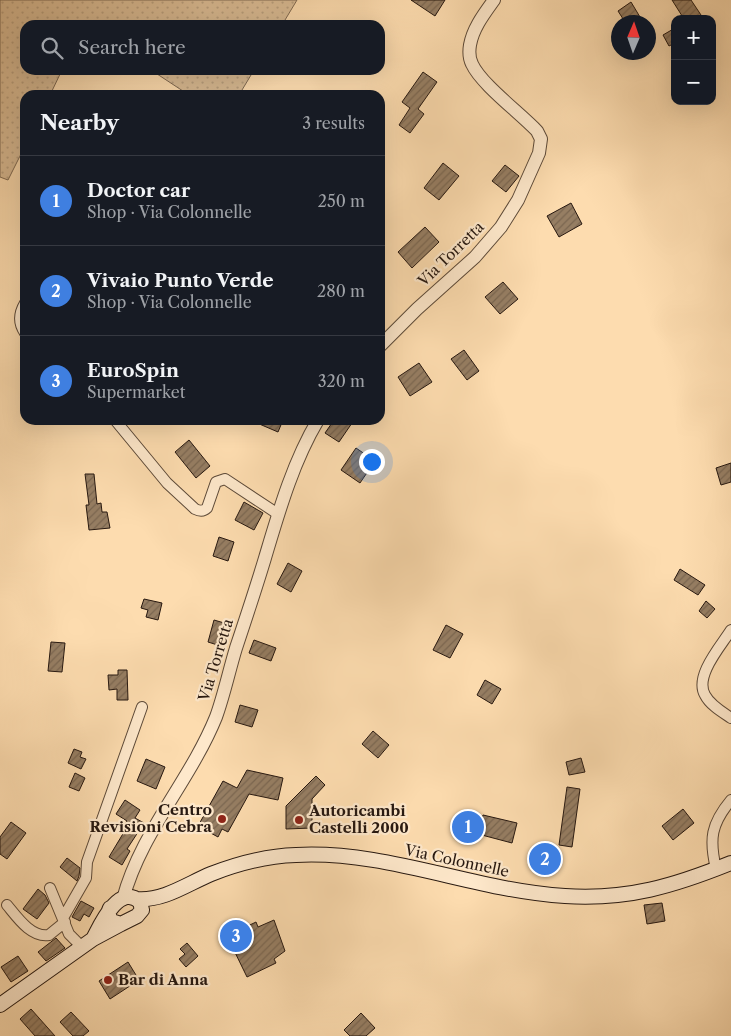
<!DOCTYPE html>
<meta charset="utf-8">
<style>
:root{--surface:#171b24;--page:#20242c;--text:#f1f3f6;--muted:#9ea1a6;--line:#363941;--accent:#ea580c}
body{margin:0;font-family:"Libre Caslon Text",serif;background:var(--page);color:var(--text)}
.controls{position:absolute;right:15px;top:15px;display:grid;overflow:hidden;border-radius:10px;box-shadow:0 5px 20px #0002}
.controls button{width:45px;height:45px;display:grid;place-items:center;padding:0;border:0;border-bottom:1px solid var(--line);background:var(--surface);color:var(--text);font:25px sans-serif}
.compass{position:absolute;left:611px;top:15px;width:45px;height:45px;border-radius:50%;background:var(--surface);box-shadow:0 5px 20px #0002;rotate:2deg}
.you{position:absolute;left:371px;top:461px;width:18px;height:18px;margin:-12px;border:4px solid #fff;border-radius:50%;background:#1a73e8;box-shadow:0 0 0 8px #1a73e833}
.badge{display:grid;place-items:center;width:32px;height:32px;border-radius:50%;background:var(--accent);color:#fff;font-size:16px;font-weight:700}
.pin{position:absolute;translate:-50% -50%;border:2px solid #fff;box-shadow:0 1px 5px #0006}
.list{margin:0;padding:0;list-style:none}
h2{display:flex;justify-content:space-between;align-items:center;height:65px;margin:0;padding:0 20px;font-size:21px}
h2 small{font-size:16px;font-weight:400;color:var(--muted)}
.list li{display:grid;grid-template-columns:32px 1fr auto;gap:15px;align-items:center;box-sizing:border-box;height:90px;padding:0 20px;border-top:1px solid var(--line)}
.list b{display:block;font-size:19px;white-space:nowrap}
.list p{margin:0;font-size:16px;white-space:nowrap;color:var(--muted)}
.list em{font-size:16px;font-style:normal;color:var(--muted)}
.icon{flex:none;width:28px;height:28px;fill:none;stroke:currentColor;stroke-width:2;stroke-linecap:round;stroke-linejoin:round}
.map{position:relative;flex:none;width:731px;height:1036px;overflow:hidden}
.search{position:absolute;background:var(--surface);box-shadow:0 5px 20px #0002;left:20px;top:20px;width:365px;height:55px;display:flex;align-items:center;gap:12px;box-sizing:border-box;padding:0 18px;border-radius:15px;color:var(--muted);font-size:19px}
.panel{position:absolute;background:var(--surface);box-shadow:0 5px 20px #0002;left:20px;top:90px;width:365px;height:335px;border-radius:15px}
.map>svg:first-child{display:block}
.grass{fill:url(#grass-dots);stroke:#806a52}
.building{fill:url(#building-hatch);stroke:#271810}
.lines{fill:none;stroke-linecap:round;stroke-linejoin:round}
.minor-casing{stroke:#5c4938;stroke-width:12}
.tertiary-casing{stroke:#5c4938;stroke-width:14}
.secondary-casing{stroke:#271810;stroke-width:16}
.minor{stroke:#fee8cb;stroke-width:10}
.tertiary{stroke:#fee8cb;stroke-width:12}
.secondary{stroke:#fee8cb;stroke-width:14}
.poi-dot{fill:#8f2418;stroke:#fee8cb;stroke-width:2}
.labels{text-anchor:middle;stroke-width:4.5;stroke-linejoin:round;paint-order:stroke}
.street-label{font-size:15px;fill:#271810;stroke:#fee8cb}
.poi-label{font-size:15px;font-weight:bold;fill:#271810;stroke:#fee8cb;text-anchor:start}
</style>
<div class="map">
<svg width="731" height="1036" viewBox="0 0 731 1036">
<defs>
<pattern id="grass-dots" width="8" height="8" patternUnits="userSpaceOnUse" patternTransform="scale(1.25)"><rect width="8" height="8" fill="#d9bb94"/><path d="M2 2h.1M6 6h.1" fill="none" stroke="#baa07f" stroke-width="1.8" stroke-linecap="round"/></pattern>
<pattern id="building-hatch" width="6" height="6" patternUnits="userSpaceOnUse" patternTransform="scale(1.25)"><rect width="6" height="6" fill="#967e63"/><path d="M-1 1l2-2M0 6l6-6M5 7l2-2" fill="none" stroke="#7a6650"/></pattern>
</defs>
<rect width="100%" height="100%" fill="#fddcaf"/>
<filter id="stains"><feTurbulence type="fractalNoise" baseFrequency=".004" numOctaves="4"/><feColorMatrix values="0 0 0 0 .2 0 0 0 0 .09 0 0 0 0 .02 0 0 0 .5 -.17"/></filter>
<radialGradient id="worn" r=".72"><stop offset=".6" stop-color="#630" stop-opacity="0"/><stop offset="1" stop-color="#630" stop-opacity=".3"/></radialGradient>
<path class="grass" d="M0 0H297L282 25H25V70H62L50 95H25V146L8 180 0 177Z
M151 70H254L239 95H189Z"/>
<path class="building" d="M411 0H445L435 16Z
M672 0H691L701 15 694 19H684Z
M631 2 640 17 631 22H625L618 11Z
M675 28V43L669 46 663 35Z
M423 72 437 82 418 109 424 114 410 133 399 125 410 108 402 102Z
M443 163 459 176 439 200 424 188Z
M505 165 519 176 506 192 492 181Z
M571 203 582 224 559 237 547 216Z
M425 227 439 242 412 268 398 252Z
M503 282 518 299 500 314 485 297Z
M464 350 479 371 467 380 451 359Z
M419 363 432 382 410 396 398 377Z
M250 420H283L278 432Z
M334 420H347L352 423 339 442 325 433Z
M189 440 210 466 196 478 175 452Z
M356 448 375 461 360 483 341 470Z
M731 463V482L721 485 716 468Z
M85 474H94L97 504 101 503 102 512H107L110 528 89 530 86 505H89Z
M244 502 263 513 254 530 235 520Z
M219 537 234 542 228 561 213 556Z
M288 563 302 571 291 592 277 584Z
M680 569 705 585 698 595 674 580Z
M144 599 162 603 158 620 146 617 148 610 141 608Z
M706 601 715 609 707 618 699 611Z
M214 620 231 625 224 647 208 642Z
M446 625 463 634 450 658 433 650Z
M254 640 276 648 271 661 249 653Z
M51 642 65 643 62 672 48 671Z
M118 670H127L128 700H117V689L109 690 108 675H118Z
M485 680 501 689 492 704 477 695Z
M240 705 258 710 252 727 235 722Z
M373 731 389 745 378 758 362 744Z
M74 749 82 752 80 757 86 759 81 769 68 763Z
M581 758 585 772 569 775 566 762Z
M146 759 165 767 156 789 137 781Z
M247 770 283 778 278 800 249 794 228 832 222 829 218 837 198 826 223 781 237 788Z
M75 773 85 778 79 791 69 787Z
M316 776 325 785 312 799V828L286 829V806Z
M567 787 580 789 572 847 559 845Z
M125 800 140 810 135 818 144 823 127 849 130 851 122 865 109 857 124 832 121 831 127 821 116 814Z
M683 809 694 823 673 840 662 826Z
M483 815 517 823 512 843 478 834Z
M11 822 26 833 7 859 0 854V837Z
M67 858 80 868 79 876 77 881 60 867Z
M38 889 45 895 49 903 37 919 23 909Z
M81 901 94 908 89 917 84 914 80 921 72 917Z
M662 903 665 921 647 924 644 905Z
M274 920 285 951 274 959 276 963 247 977 227 936 256 922 258 927Z
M56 938 65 948 46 961 38 952Z
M187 943 198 956 186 967 179 959 185 954 180 949Z
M18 956 28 971 11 982 1 967Z
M128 962 139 980 110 999 99 981Z
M31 1009 55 1036H35L20 1019Z
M71 1012 89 1031 83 1036H73L60 1022Z
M361 1013 375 1028 366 1036H350L344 1030Z"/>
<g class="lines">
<defs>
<path id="minor" d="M25 303C19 313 18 323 25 333
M115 420 167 483 195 509C199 511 203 512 207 508L216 482 225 479 278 514
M731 630C721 646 694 676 705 695 710 705 722 712 731 718
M716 869C709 839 711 824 731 800
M50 888 69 934 82 947
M7 905C17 917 31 938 49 935L65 922
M63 918 86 878 87 862 142 707"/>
<path id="tertiary" d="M380 346 417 309 475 257 501 227 518 200 539 153 541 139 537 131C520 113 481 84 472 64 469 58 469 51 470 45 473 28 484 14 494 0
M123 899C141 832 190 781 216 717 224 695 229 671 236 648 246 618 256 588 265 558 279 511 293 462 318 420"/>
<path id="secondary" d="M137 899C164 901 187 884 211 874 239 863 266 856 296 855 388 850 475 891 565 896 628 900 674 886 731 863
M93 939C100 926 119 882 140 902L142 910 137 916 121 924 111 921 108 913 110 908
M0 1005 93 939 121 924"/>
</defs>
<use href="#minor" class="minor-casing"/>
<use href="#tertiary" class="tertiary-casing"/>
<use href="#secondary" class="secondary-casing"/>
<use href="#minor" class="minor"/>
<use href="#tertiary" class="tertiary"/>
<use href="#secondary" class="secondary"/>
</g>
<g class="poi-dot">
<circle cx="222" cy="819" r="5"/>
<circle cx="299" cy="820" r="5"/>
<circle cx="108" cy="980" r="5"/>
</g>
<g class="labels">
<g class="street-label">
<text transform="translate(451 254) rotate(-44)" y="5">Via Torretta</text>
<text transform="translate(216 660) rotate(-73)" y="5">Via Torretta</text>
<text transform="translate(457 861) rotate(12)" y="5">Via Colonnelle</text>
</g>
<g class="poi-label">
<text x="212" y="815" text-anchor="end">Centro<tspan x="212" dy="17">Revisioni Cebra</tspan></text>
<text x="309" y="816">Autoricambi<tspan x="309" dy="17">Castelli 2000</tspan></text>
<text x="118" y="985">Bar di Anna</text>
</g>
</g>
<rect width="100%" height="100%" filter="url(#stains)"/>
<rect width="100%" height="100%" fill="url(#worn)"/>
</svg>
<div class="controls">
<button>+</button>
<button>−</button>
</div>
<svg class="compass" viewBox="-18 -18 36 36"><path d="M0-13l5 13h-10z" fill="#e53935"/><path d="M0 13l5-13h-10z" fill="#9ea1a6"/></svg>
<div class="you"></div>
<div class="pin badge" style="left:468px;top:827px;background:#3f7fe0">1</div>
<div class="pin badge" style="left:545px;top:859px;background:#3f7fe0">2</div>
<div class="pin badge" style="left:236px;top:936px;background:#3f7fe0">3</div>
<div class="search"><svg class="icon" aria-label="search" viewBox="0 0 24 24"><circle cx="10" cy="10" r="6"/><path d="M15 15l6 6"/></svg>Search here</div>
<section class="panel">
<h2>Nearby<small>3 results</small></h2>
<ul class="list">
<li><span class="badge" style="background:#3f7fe0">1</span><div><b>Doctor car</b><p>Shop · Via Colonnelle</p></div><em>250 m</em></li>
<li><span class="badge" style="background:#3f7fe0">2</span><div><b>Vivaio Punto Verde</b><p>Shop · Via Colonnelle</p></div><em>280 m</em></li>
<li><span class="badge" style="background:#3f7fe0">3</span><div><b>EuroSpin</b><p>Supermarket</p></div><em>320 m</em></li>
</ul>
</section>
</div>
